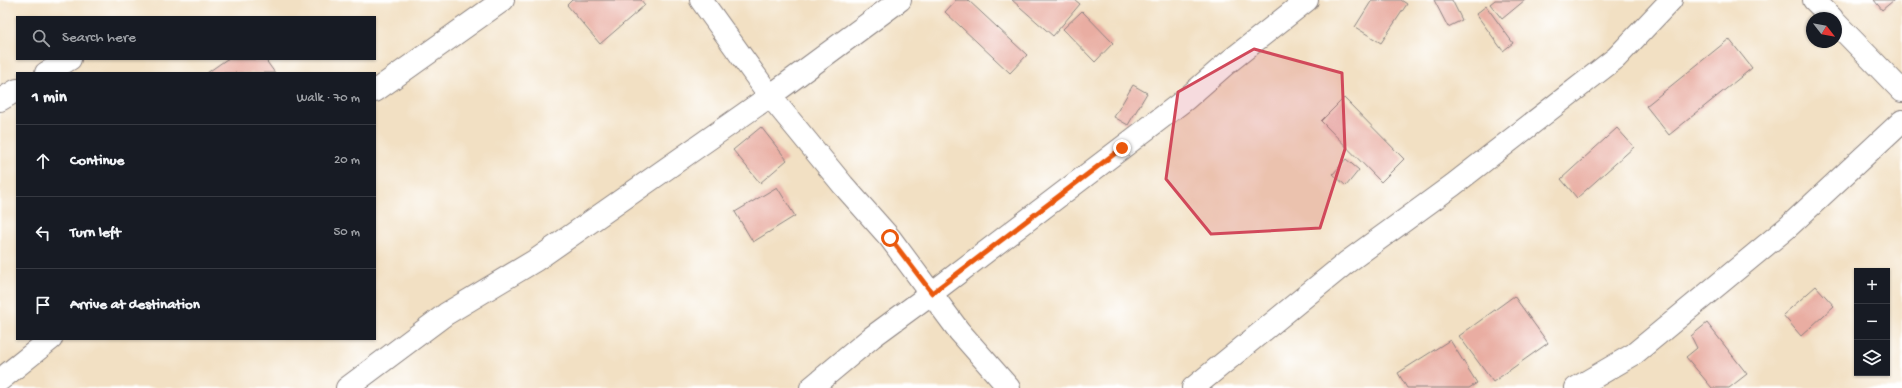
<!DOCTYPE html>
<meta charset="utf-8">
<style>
:root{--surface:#171b24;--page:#242831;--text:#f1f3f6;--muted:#9ea1a6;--line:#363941}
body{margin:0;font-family:"Gochi Hand",sans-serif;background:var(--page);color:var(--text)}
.controls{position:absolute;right:12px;bottom:12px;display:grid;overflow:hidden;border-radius:0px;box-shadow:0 1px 3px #0004}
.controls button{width:36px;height:36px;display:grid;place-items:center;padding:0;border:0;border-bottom:1px solid var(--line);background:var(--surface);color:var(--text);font:20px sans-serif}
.compass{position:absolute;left:1806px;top:12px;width:36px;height:36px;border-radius:50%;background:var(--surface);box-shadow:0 1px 3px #0004;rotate:121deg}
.stop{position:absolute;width:12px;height:12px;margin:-9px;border:3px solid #ea580c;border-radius:50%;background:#fff}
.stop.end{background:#ea580c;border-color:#fff;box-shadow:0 1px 4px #0008}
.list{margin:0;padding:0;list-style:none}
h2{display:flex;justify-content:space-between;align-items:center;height:52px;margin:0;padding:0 16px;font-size:17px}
h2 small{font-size:13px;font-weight:400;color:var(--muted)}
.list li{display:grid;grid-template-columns:26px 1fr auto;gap:12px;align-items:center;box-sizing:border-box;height:72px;padding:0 16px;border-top:1px solid var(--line)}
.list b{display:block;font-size:15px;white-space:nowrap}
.list em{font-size:13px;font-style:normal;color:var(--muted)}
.icon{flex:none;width:22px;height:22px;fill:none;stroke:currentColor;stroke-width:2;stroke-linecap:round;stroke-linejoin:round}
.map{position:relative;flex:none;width:1902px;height:388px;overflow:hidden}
.search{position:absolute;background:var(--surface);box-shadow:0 1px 3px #0004;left:16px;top:16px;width:360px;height:44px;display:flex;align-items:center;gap:10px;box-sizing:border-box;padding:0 14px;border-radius:0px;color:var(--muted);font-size:15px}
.panel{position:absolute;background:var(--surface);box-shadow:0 1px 3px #0004;left:16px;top:72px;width:360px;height:268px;border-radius:0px}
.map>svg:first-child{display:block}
.building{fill:#e9ada2}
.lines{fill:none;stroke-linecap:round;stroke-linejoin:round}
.minor-casing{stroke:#8a817f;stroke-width:24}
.minor{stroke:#fff;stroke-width:22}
.route{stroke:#ea580c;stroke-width:5}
.marked{fill:#d1495b;fill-opacity:0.2;stroke:#d1495b;stroke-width:3;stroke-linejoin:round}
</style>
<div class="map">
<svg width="1902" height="388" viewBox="0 0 1902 388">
<rect width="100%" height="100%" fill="#fff"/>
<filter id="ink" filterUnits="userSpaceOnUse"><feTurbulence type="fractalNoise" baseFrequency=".025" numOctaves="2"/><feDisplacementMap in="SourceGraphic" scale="8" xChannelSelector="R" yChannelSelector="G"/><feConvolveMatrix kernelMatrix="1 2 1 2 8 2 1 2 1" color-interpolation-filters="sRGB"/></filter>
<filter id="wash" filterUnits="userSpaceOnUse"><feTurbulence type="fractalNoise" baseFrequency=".012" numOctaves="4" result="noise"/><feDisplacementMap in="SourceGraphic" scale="16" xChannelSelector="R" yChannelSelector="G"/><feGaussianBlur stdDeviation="0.9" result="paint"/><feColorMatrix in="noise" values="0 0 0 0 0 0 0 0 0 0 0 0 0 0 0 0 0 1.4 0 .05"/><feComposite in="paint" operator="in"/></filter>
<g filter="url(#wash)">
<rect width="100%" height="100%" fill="#f2e0c3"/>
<g id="blocks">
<path class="building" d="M572 0H641L645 5 600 44 567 5Z
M956 0H968L1027 55 1010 73 945 12Z
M1012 0H1075L1080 4 1053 36Z
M1372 0H1401L1407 4 1381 43 1355 27Z
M1434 0H1452L1462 20 1448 27Z
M1495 0H1525L1502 19 1490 4Z
M1874 0H1894L1882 10Z
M1486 6 1513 43 1503 51 1476 14Z
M1082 11 1113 43 1095 62 1063 29Z
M1729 39 1752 68 1669 135 1646 106Z
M227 59H265L275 73H207Z
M1133 85 1147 93 1128 125 1114 117Z
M1344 98 1404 159 1381 182 1321 121Z
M761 127 787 160 760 183 733 150Z
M1617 128 1634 147 1577 198 1561 179Z
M1346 159 1359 170 1346 186 1333 174Z
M777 187 795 216 753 242 735 212Z
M1816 286 1834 306 1801 336 1783 315Z
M1514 296 1548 343 1493 382 1459 336Z
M1707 323 1747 374 1729 388H1712L1686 357 1697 348 1691 336Z
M1450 340 1477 383 1469 388H1407L1398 373Z"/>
</g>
</g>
<g filter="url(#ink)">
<use href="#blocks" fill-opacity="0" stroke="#8a817f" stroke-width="1"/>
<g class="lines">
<defs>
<path id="minor" d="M701 0 770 96 843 185 890 238 959 331 1009 388
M1814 0 1832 18
M1836 23 1902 91
M46 73 70 59
M375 91 503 0
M0 100 17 90
M0 380 51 339
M347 388 446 314 536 260 770 96 900 0
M811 388 872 337 932 293 1186 99 1226 64 1307 0
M1193 388 1346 263 1453 185 1616 58 1671 0
M1576 388 1634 354 1788 227 1902 121"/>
</defs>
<use href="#minor" class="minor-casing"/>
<use href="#minor" class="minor"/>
</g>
</g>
<g class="lines" filter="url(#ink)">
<path class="route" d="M890 238 932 293 1122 148"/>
</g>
<path class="marked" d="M1254 49 1342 73 1345 149 1320 228 1211 234 1166 179 1178 92Z"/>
</svg>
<div class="controls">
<button>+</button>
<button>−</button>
<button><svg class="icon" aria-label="layers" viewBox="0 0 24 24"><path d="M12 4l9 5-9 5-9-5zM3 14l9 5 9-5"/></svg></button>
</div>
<svg class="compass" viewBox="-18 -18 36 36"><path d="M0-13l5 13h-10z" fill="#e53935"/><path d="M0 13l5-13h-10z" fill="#9ea1a6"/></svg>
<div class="stop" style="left:890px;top:238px"></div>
<div class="stop end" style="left:1122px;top:148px"></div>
<div class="search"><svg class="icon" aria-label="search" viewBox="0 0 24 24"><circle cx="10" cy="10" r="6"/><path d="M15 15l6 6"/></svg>Search here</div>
<section class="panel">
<h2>1 min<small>Walk · 70 m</small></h2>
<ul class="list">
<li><svg class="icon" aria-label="ahead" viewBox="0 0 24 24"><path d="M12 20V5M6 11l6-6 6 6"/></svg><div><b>Continue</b></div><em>20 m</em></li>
<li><svg class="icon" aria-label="left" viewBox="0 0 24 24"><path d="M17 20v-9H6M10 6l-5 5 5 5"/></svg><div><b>Turn left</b></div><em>50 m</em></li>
<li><svg class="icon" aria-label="arrive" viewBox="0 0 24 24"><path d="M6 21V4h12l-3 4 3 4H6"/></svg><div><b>Arrive at destination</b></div></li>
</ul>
</section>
</div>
